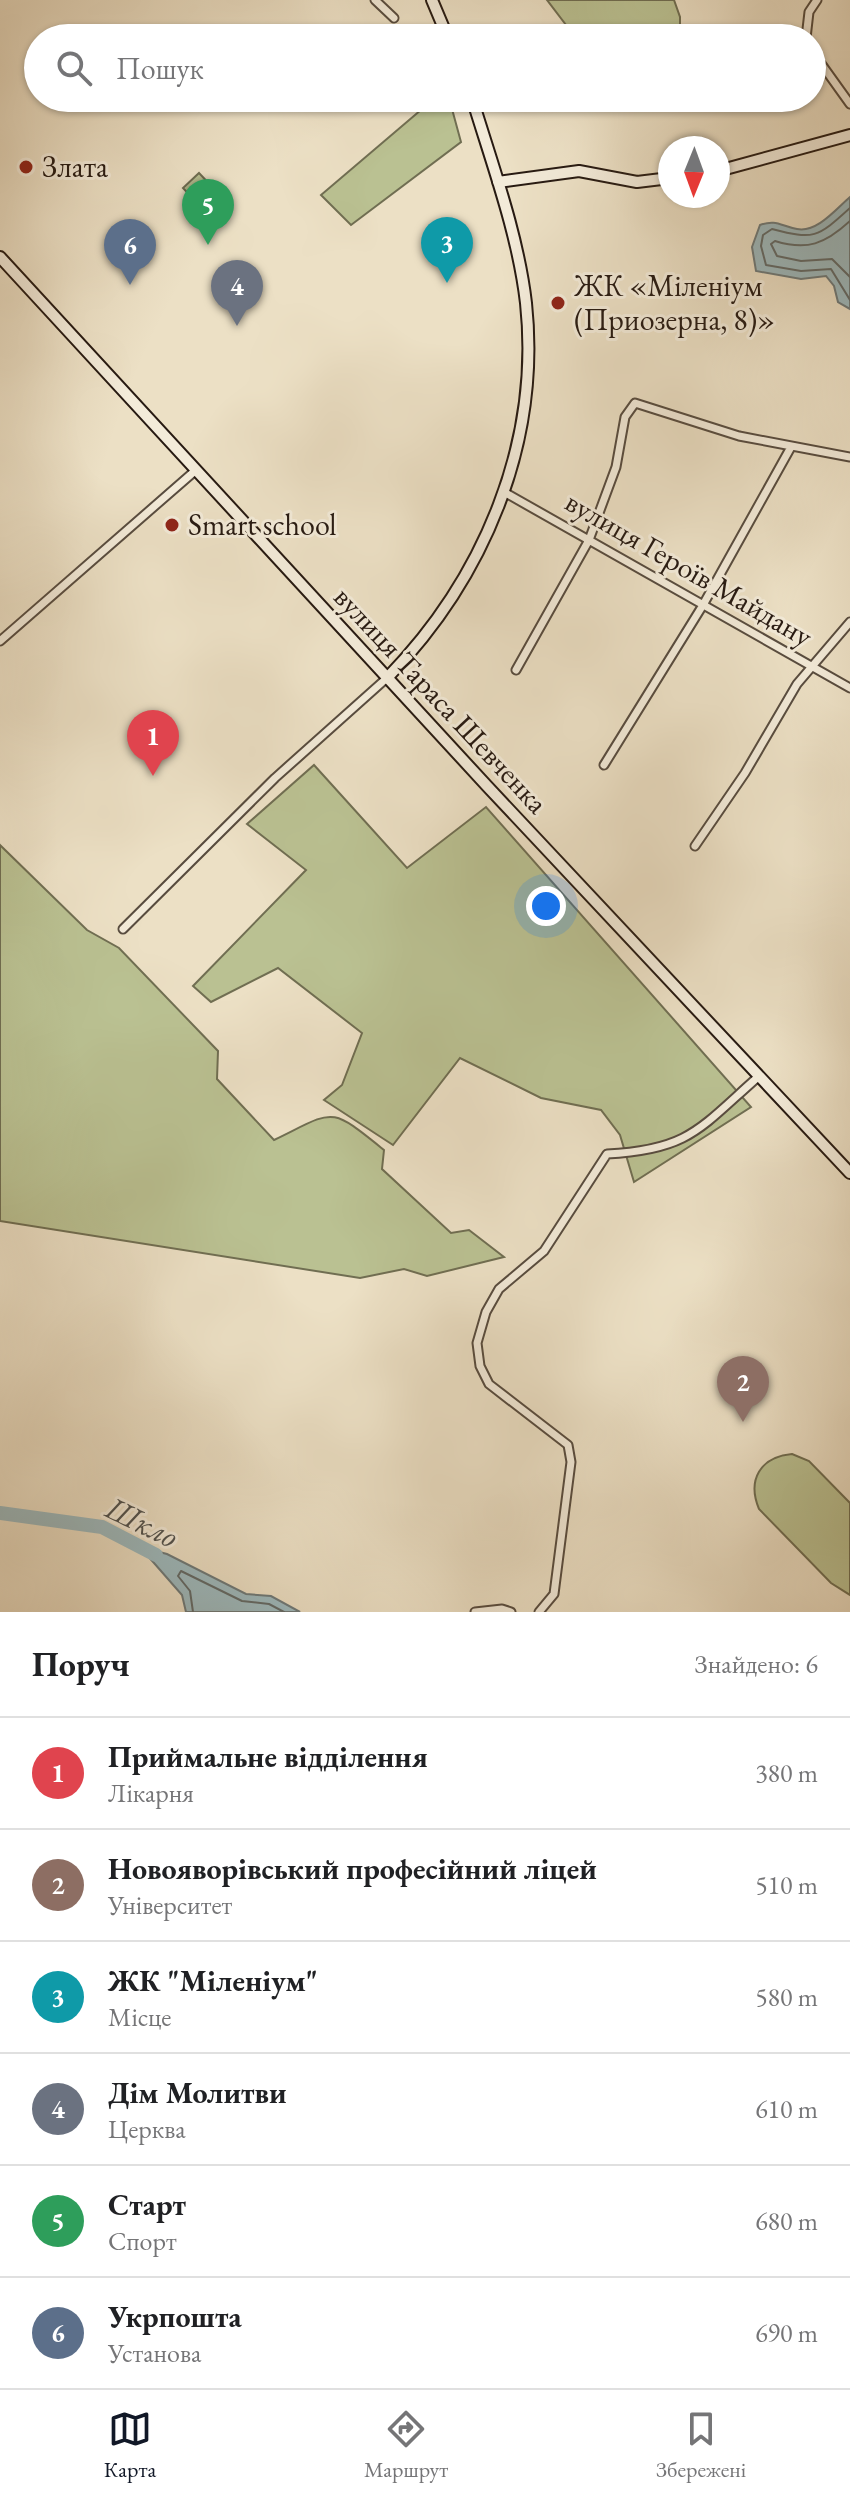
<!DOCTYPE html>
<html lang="uk">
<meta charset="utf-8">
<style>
:root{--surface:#fff;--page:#f6f6f6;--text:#202124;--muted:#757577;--line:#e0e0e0;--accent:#111827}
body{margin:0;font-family:"EB Garamond",serif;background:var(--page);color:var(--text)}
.compass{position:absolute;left:658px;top:136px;width:72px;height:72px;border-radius:50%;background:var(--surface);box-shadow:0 2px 6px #0004;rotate:181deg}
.you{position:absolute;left:546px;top:906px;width:28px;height:28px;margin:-20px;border:6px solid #fff;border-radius:50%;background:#1a73e8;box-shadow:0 0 0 12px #1a73e833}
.badge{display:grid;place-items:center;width:52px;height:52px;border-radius:50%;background:var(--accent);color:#fff;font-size:26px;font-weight:700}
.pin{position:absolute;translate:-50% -66px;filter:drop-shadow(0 2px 4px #0008)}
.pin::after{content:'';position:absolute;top:42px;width:28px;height:24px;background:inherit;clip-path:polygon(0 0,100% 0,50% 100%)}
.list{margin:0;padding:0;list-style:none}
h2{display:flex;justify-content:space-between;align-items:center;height:104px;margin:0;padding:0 32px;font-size:34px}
h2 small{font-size:26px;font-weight:400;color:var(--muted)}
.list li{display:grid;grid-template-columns:52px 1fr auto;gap:24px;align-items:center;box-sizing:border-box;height:112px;padding:0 32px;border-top:2px solid var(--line)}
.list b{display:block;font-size:30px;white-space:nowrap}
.list p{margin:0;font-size:26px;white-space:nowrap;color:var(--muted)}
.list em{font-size:26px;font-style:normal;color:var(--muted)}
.icon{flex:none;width:44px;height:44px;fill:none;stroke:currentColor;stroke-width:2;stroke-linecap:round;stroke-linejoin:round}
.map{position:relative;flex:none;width:850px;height:1612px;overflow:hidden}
.search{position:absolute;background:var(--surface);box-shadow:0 2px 6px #0004;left:24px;right:24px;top:24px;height:88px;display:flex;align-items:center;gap:20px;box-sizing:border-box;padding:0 28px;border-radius:44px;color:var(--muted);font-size:30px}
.sheet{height:776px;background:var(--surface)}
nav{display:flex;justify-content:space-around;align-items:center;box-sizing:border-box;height:112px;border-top:2px solid var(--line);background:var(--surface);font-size:22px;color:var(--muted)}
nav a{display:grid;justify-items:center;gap:4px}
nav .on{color:var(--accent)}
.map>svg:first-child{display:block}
.green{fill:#bac192;stroke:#706e52;stroke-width:2}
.water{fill:#9dbabf;stroke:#6e7a7a;stroke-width:2}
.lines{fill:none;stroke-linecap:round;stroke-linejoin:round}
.shore{stroke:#626a68;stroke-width:2}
.river{stroke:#9dbabf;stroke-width:14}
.street-casing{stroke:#584c3f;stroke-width:11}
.secondary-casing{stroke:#271a12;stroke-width:14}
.street{stroke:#f3ebd9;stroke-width:7}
.secondary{stroke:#f3ebd9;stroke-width:10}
.poi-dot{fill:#8f2418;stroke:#f3ebd9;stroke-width:3}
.labels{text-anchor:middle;stroke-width:6;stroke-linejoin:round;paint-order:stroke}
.poi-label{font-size:30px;fill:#271a12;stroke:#f3ebd9;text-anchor:start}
.street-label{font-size:30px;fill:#271a12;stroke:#f3ebd9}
.water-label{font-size:32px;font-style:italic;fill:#50524f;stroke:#f3ebd9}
</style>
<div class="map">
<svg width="850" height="1612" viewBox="0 0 850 1612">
<rect width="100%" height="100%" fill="#ece0c5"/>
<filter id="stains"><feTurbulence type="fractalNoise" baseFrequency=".0025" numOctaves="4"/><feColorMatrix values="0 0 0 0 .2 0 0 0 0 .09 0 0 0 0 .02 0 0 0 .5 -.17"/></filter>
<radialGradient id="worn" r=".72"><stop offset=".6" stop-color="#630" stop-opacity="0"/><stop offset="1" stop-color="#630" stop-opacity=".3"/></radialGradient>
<path class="green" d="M547 0H674L680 17V38H576Z
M435 98H449L461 142 351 225 321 195Z
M199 173 232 208 215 222 183 188Z
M314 765 407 868 486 807 751 1107 634 1182 620 1135 601 1110 541 1098 460 1058 393 1145 324 1100 342 1085 362 1033 278 968 211 1002 193 986 306 870 247 824Z
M0 845 87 930 119 948 218 1051 217 1079 274 1140C336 1110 328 1105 384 1150L382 1169 451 1233 469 1230 504 1257 427 1276 404 1269 360 1278 0 1221Z
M792 1454 809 1461 850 1503V1595L831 1583 759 1509C747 1480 760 1457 792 1454Z"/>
<path class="water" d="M850 197V309L838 302 834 286 826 276 801 279 756 271 752 247 760 225C776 219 781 226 797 229 817 233 836 209 850 197Z
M140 1547 167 1554 246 1594 271 1596 300 1612H186L182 1595Z"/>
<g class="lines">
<path class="shore" d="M850 208C817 238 814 240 772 229L763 235 761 246 766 265 801 271 831 269 850 300
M850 221C825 244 807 251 775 241L771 244 777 256 801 261 832 259 850 277
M193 1612 190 1591 178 1576 181 1571 242 1601 269 1604 284 1612"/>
<path class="river" d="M0 1513 102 1527 156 1555"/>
<defs>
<path id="street" d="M375 0 394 18
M806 38 809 12 817 0
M812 51 850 104
M504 492 850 688
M0 641 196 470
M516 670 589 540 616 467 625 417 635 403 739 436 850 457
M604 765 703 605 791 447
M695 846 745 773 797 684 850 622
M123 929 275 778 388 677
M475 1612 502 1609 511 1612
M539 1612 554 1594 571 1462 568 1445 489 1384 480 1366 477 1343 486 1312 499 1289 544 1251 607 1154C689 1150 700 1128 758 1077"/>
<path id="secondary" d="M432 0 448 38
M718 171 850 135
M498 182 579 171 637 182 670 178
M0 257 487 786 850 1173
M388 677C484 578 541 443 526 303 518 234 492 164 472 98"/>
</defs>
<use href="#street" class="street-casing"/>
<use href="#secondary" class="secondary-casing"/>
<use href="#street" class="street"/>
<use href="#secondary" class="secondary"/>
</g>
<g class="poi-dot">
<circle cx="26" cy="167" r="8"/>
<circle cx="558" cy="303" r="8"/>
<circle cx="172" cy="525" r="8"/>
</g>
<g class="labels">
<g class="poi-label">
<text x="42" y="177">Злата</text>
<text x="574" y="296">ЖК «Міленіум<tspan x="574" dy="34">(Приозерна, 8)»</tspan></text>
<text x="188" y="535">Smart school</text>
</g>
<g class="street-label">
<text transform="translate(689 569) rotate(30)" y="10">вулиця Героїв Майдану</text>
<text transform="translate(441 700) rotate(47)" y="10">вулиця Тараса Шевченка</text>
</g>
<g class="water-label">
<text transform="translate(142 1522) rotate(26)" y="11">Шкло</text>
</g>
</g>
<rect width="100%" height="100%" filter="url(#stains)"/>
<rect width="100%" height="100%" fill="url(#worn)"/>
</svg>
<svg class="compass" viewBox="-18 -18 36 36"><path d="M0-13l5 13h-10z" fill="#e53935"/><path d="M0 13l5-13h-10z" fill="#757577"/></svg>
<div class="you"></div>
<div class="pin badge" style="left:153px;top:776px;background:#e0444e">1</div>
<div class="pin badge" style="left:743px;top:1422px;background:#8d6e63">2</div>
<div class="pin badge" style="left:447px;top:283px;background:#0f9aa8">3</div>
<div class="pin badge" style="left:237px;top:326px;background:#6b7280">4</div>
<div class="pin badge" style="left:208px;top:245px;background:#2e9e5b">5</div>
<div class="pin badge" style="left:130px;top:285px;background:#5c6f8a">6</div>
<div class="search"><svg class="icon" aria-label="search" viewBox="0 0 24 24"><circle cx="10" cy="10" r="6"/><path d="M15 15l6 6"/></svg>Пошук</div>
</div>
<section class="sheet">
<h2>Поруч<small>Знайдено: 6</small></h2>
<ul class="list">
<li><span class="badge" style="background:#e0444e">1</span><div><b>Приймальне відділення</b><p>Лікарня</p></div><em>380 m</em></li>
<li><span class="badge" style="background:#8d6e63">2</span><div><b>Новояворівський професійний ліцей</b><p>Університет</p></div><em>510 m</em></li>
<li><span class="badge" style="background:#0f9aa8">3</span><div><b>ЖК &quot;Міленіум&quot;</b><p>Місце</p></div><em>580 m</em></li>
<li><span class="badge" style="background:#6b7280">4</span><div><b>Дім Молитви</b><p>Церква</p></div><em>610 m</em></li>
<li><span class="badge" style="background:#2e9e5b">5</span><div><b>Старт</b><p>Спорт</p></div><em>680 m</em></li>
<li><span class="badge" style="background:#5c6f8a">6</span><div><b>Укрпошта</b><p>Установа</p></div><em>690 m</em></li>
</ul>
</section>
<nav>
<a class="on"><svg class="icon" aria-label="map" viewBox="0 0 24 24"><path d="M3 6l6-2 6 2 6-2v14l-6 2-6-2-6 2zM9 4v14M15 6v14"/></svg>Карта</a>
<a><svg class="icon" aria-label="directions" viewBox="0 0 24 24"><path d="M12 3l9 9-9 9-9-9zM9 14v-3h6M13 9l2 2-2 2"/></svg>Маршрут</a>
<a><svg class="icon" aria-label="saved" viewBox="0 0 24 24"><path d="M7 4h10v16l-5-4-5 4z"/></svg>Збережені</a>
</nav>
